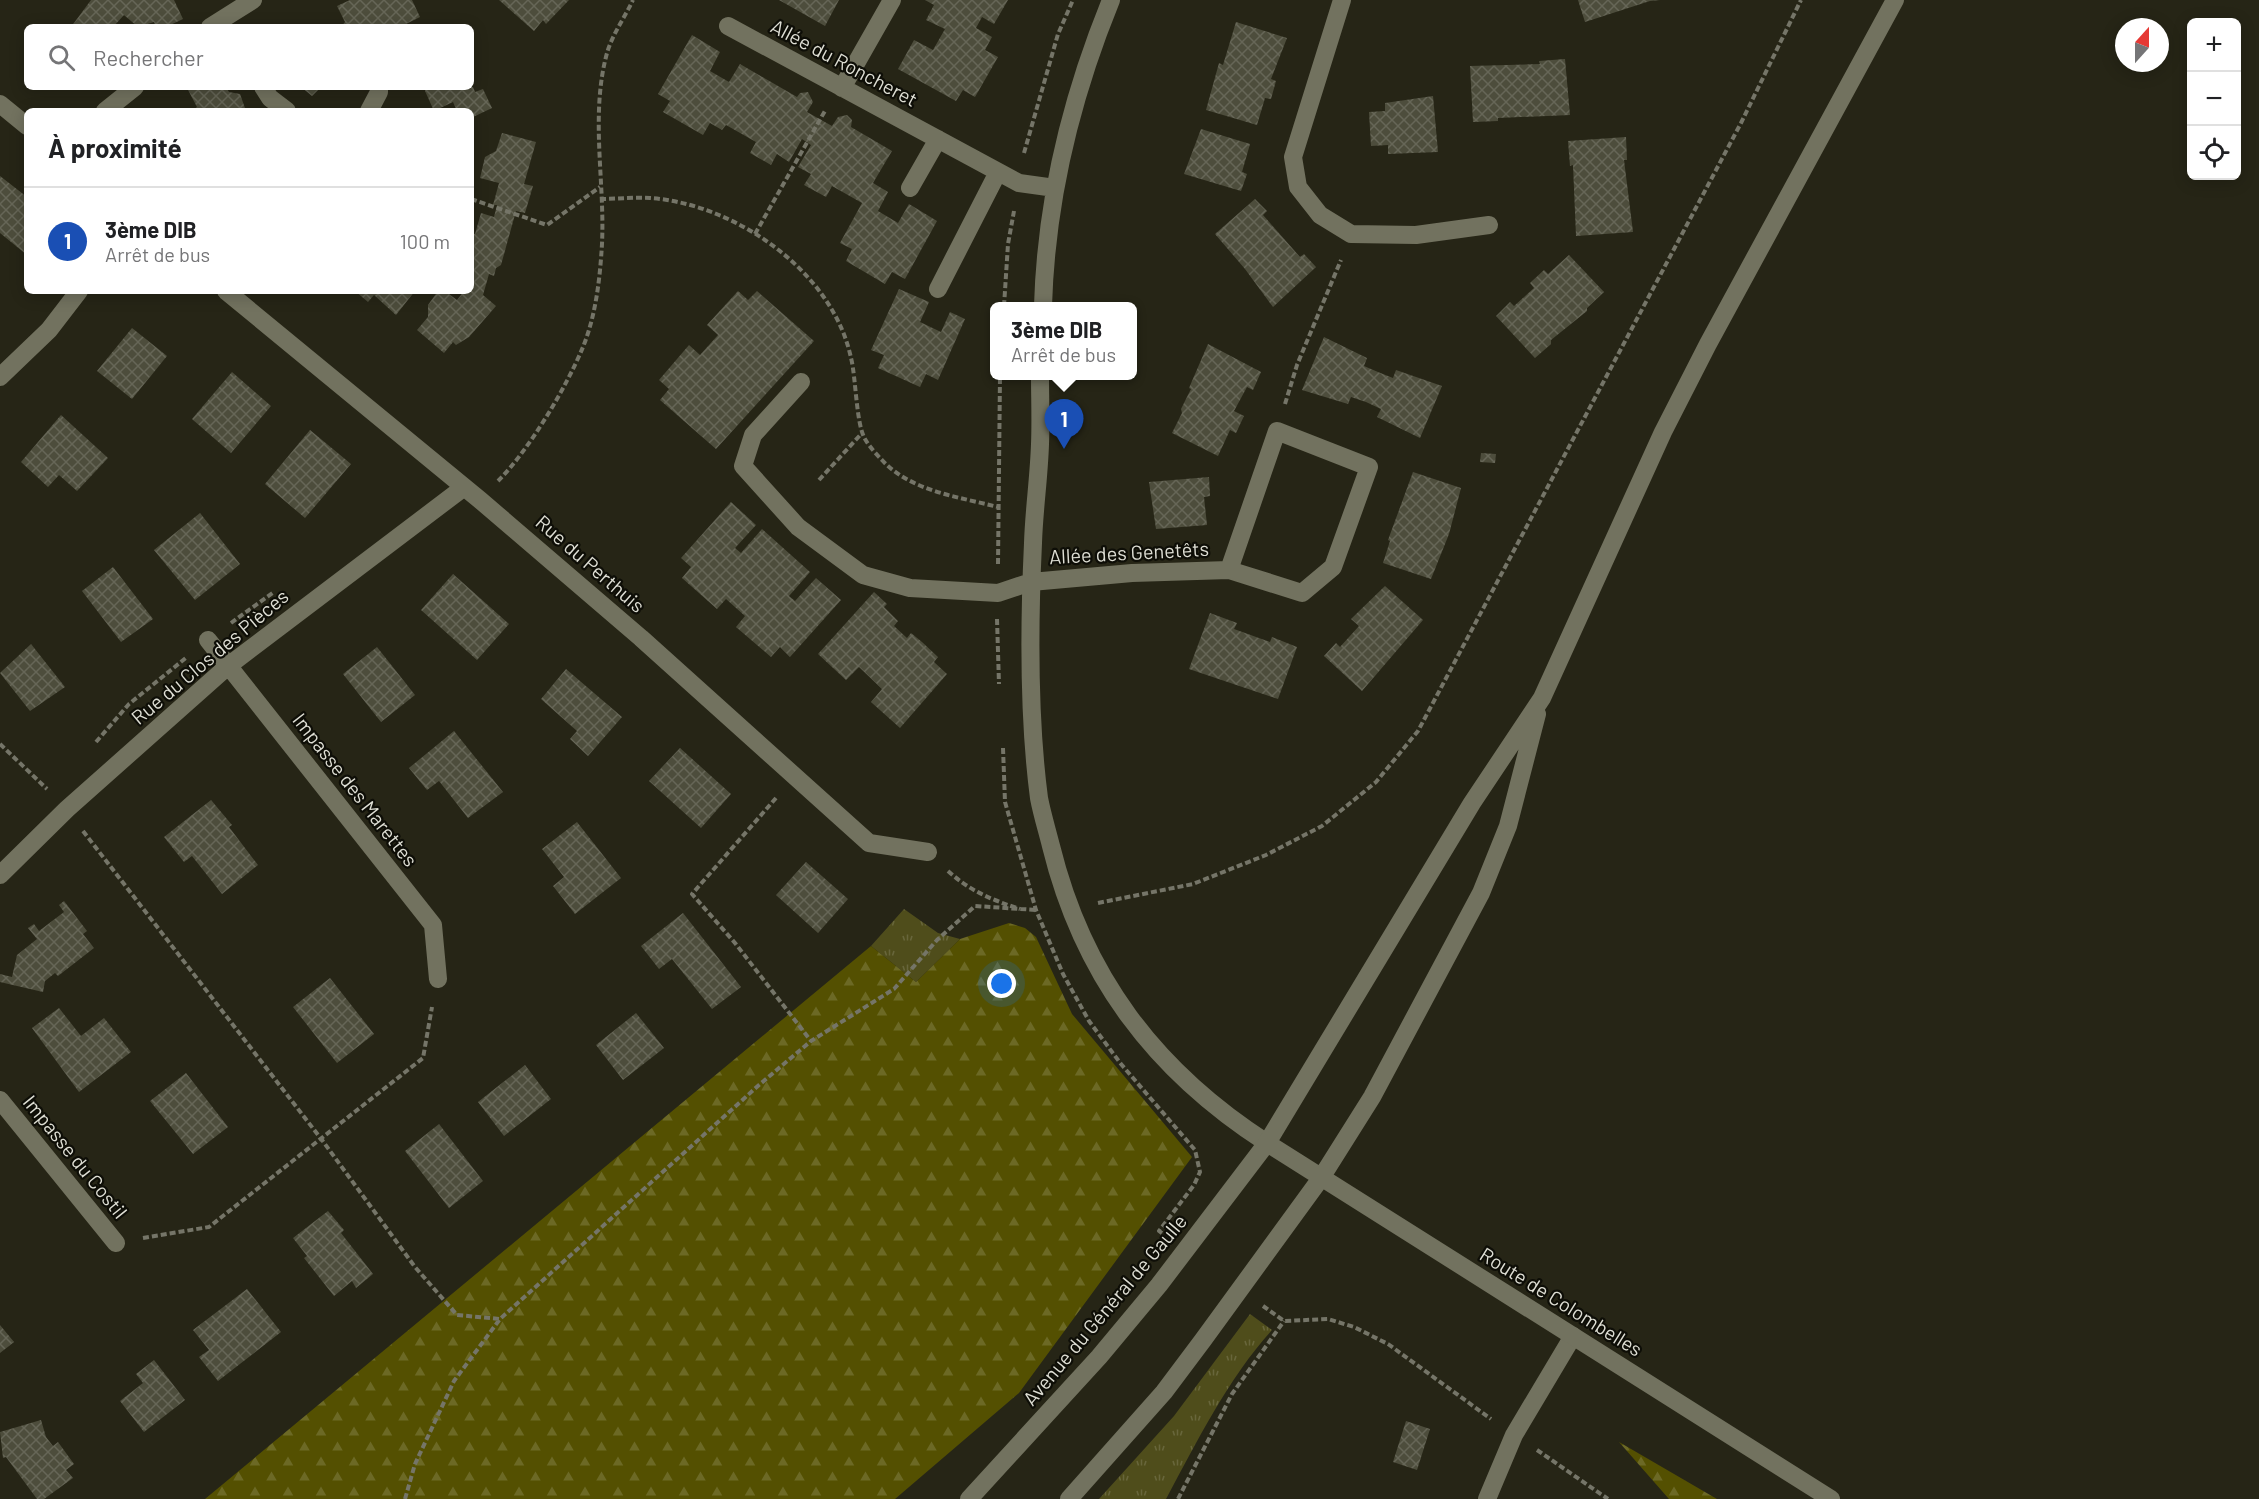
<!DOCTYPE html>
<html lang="fr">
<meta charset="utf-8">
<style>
:root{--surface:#fff;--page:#f2f2f2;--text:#202124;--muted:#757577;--line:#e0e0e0;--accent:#1a73e8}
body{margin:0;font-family:Barlow,sans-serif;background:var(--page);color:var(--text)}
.controls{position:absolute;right:18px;top:18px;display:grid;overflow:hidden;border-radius:9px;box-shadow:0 3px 15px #0003}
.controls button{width:54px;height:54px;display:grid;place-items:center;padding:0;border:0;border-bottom:2px solid var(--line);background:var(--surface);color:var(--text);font:30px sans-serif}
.compass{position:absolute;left:2115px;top:18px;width:54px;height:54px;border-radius:50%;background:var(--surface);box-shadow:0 3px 15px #0003;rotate:21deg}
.you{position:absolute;left:1002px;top:984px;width:21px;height:21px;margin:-15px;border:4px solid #fff;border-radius:50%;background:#1a73e8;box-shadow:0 0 0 9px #1a73e833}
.badge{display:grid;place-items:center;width:39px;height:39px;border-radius:50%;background:var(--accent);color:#fff;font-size:20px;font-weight:700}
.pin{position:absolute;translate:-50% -50px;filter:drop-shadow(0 2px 3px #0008)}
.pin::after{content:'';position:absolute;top:32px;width:21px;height:18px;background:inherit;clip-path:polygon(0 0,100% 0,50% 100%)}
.popup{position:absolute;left:990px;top:302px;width:147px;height:78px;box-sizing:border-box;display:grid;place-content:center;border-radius:9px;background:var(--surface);filter:drop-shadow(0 2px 4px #0005);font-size:20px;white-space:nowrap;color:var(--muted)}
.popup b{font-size:22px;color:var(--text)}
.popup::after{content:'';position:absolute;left:50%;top:100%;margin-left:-12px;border:12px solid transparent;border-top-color:var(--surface)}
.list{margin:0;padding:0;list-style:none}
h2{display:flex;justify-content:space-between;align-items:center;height:78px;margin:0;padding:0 24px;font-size:26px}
h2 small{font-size:20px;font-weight:400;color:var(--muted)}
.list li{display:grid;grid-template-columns:39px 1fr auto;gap:18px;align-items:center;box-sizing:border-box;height:108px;padding:0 24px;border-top:2px solid var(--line)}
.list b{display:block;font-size:22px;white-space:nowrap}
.list p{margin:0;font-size:20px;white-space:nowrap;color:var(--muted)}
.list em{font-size:20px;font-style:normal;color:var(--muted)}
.icon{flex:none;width:33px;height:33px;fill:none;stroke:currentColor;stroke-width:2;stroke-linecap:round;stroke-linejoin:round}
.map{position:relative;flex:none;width:2259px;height:1499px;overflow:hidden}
.search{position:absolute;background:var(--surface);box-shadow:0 3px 15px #0003;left:24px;top:24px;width:450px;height:66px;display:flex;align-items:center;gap:15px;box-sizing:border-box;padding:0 21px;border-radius:9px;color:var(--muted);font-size:22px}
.panel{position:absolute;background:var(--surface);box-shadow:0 3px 15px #0003;left:24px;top:108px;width:450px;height:186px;border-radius:9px}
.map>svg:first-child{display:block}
.grass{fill:url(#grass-tufts)}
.forest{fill:url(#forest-firs)}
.building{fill:url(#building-cross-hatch)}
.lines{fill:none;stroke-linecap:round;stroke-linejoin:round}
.path{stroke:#757568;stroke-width:4;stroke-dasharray:6 3;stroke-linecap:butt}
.lane{stroke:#72725f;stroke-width:18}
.street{stroke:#72725f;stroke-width:18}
.secondary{stroke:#72725f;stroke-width:18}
.labels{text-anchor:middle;stroke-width:4.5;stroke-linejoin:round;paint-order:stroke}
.street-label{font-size:20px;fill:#deded4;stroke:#0e0e07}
</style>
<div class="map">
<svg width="2259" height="1499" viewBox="0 0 2259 1499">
<defs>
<pattern id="grass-tufts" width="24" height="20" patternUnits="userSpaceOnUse" patternTransform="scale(1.5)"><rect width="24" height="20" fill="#4f4d1b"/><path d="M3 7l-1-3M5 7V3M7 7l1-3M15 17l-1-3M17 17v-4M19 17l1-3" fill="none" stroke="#68663b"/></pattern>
<pattern id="forest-firs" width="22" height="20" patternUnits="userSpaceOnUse" patternTransform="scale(1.5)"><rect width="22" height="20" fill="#545001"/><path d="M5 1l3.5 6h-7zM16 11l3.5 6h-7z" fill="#6c6925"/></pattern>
<pattern id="building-cross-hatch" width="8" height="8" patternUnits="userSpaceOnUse" patternTransform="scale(1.5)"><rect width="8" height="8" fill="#4d4d3c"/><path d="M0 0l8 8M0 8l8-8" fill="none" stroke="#666657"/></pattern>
</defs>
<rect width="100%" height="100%" fill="#262516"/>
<path class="grass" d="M904 909 938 933 960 939 916 982 871 946Z
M1250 1314 1272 1330C1227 1380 1198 1440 1166 1499H1099L1174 1416Z"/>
<path class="forest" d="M1009 923 1025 928 1036 937 1072 1014 1192 1157 1019 1393 895 1499H205L871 946 916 982 960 939Z
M1619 1442 1717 1499H1669Z"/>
<path class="building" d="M91 0H174L183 19 166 27 155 25 154 22 138 27 124 15 113 27H71Z
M350 0H412L420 17 400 27H341L345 22 337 6Z
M499 0H569L546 24 543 20 534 31Z
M779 0H839L825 26Z
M925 0H1008L994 24 982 17 976 28 992 37 985 50 998 57 975 97 963 90 956 101 898 69 914 40 933 50 945 29 926 20 934 5Z
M1578 0H1660L1650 1 1585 22Z
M1236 22 1287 38 1271 79 1276 81 1271 99 1265 98 1257 125 1206 110 1219 63 1223 65Z
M692 35 720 52 710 71 729 82 740 64 797 97 800 93 808 92 813 102 807 112 832 126 838 117 847 115 852 120 851 127 892 151 873 183 888 192 878 211 898 223 909 204 937 221 905 279 892 272 885 284 846 261 852 249 840 243 862 203 832 186 826 197 804 185 811 174 798 167 811 145 802 139 789 162 777 154 771 165 750 153 756 142 726 125 722 130 710 123 703 135 663 112 670 101 658 94Z
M1565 59 1570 115 1498 118V121L1473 122 1470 66 1540 64 1539 61Z
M226 87 229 92 240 94 246 111H192L197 107 187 88Z
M301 87H321L312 96Z
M427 87H473L475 92 483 89 492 108 471 118V111H457L453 102 434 111 425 91Z
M1433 96 1438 152 1388 154V145L1371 146 1369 112 1385 111V103Z
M1201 129 1250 144 1242 172 1247 174 1241 191 1184 174Z
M502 133 536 142 524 184 533 186 525 213 516 211 501 265 496 268 494 276 489 274 483 295 496 306 469 337 456 345 453 342 444 353 417 330 428 317V305L438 291H445L457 300 464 291H471V233L475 234 481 213 494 217 497 205H493L499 183 480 178 485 157 496 151Z
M1626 137 1627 160H1624L1633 232 1576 236 1573 165 1570 166 1568 141Z
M0 176 27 197V255L0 233Z
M1255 199 1267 211 1263 215 1300 257 1304 254 1316 267 1273 307 1245 269 1215 234Z
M1569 255 1604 292 1587 308V311L1551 340V344L1535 358 1496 316 1510 302 1514 306 1534 288 1530 283 1544 270 1548 274Z
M899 289 929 302 920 322 941 332 950 312 965 319 938 380 926 374 920 387 878 368 884 355 871 350Z
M355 291H415L396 315 374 295 368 302Z
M738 291 748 300 757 291 814 341 716 449 660 400 669 389 659 380 689 345 700 355 718 335 707 325Z
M132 328 167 356 132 399 97 371Z
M1324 337 1367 358 1364 366 1378 372 1393 378 1396 370 1442 386 1420 438 1377 417 1381 409 1366 402 1351 397 1348 404 1302 390Z
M1208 344 1261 372 1253 390 1247 387 1234 411 1244 416 1236 433 1230 430 1218 456 1172 433 1182 413 1181 409 1191 389 1189 388Z
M232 372 271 406 231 453 192 419Z
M61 415 108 458 77 491 59 475 48 487 21 462Z
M310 430 351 464 305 518 265 484Z
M1481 453 1496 454 1495 463 1480 462Z
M1413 472 1461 488 1449 534 1431 579 1383 563 1390 541 1388 540Z
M1209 477 1210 496 1204 497 1207 525 1156 529 1149 482Z
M731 502 756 525 735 548 741 553 762 529 810 572 789 596 795 601 816 578 841 600 790 657 780 647 771 657 736 627 745 616 726 599 717 609 682 578 691 567 681 558Z
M200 513 240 564 195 600 154 550Z
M113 567 153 619 121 642 82 591Z
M453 574 509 624 477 660 421 610Z
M1385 586 1423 620 1362 691 1324 656 1336 643 1340 647 1359 626 1351 619Z
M874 592 887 604 884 607 898 621 894 626 907 638 911 633 922 642 938 657 934 662 947 674 900 728 871 702 882 689 859 667 846 680 818 654Z
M1210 613 1237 623 1234 629 1270 642 1272 637 1297 647 1278 699 1189 669Z
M31 644 65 687 30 711 0 673Z
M377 647 415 695 381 722 343 674Z
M566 669 622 717 588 756 570 739 577 731 541 699Z
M454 731 503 792 468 818 439 781 427 790 409 768Z
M680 748 731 794 701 828 649 781Z
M211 800 232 825 229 827 258 865 222 894 192 856 184 862 164 837Z
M577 822 621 878 575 914 553 886 564 877 542 849Z
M806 862 848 899 818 933 776 895Z
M64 901 87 931 83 934 94 948 58 976 55 973 45 981 43 992 0 982V974L12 977 17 955 37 939 28 928 34 924 39 931 64 912 59 905Z
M683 913 741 987 712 1009 672 959 659 969 641 946Z
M330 978 374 1034 337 1063 293 1007Z
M59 1008 81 1036 104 1018 131 1052 79 1092 32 1028Z
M636 1013 664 1048 623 1080 596 1045Z
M525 1065 551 1099 504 1136 478 1102Z
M186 1073 228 1127 193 1154 150 1101Z
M439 1124 483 1181 449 1208 405 1151Z
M328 1211 344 1230 341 1233 373 1274 356 1288 352 1281 334 1296 304 1258 307 1256 293 1238Z
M247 1289 281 1332 218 1381 199 1357 209 1350 193 1330Z
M0 1325 14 1342 0 1353Z
M154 1360 185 1400 144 1432 120 1401 143 1383 136 1374Z
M41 1420 46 1437 53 1446 58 1442 74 1464 66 1470 73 1478 44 1499H37L6 1457 3 1458 0 1432Z
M1406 1421 1430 1429 1417 1470 1393 1462Z"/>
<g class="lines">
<path class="path" d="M1024 153 1058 34 1073 0
M471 199 547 225 600 187
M600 199C617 199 634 197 650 198 736 204 833 272 851 358 856 377 856 424 865 439 869 446 876 454 882 460 910 491 959 497 998 507
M755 234 826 109
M1004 306 1008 244 1014 211
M1285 404 1297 365 1341 260
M819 480 863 432
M498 481C529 450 566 388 583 347 596 315 600 278 602 244 605 181 590 115 607 53 612 35 625 17 633 0
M998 564 1000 376
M997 619 999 684
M231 623 274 592
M96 742 129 704 187 657
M0 744 47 789
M1003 748 1005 802 1036 910 1063 974 1089 1021 1121 1064 1195 1150 1200 1172 1194 1185 1159 1231 1163 1234
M776 798 692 894 735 943 811 1041
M83 831 322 1140 415 1267 457 1315 500 1319
M948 871C970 891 992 900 1020 909
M1098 903 1193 884 1266 855 1322 826 1376 782 1418 731 1741 123 1801 0
M143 1238 209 1227 423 1058 432 1007
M1263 1306 1284 1321 1328 1319 1354 1327 1388 1344 1491 1419
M1537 1450 1608 1499
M405 1499 415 1464 454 1381 500 1319 759 1085 811 1041 894 989 937 940 975 906 1036 910
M1178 1499 1232 1394 1284 1321"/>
<path class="lane" d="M1487 1499 1514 1435 1573 1336"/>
<path class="street" d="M1342 0 1293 157 1298 187 1320 215 1351 234 1416 235 1489 225
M728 26 1019 183 1055 188
M210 27 253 0
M263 87 270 98 287 111
M842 88 892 0
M0 104 27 126
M105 111 135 87
M369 111 379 92V87
M910 188 938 139
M938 289 998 172
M226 291 480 500 641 638 869 843 928 852
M1043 306C1046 201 1071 98 1111 0
M1040 376C1040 398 1041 421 1040 444 1039 477 1034 510 1033 543 1029 627 1028 714 1039 798 1042 814 1047 830 1051 846 1083 976 1155 1071 1267 1143
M0 377 49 330 79 291
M801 382 753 435 743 466 798 527 863 575 910 588 998 593 1031 582 1132 573 1229 570 1302 593 1333 567 1369 467 1277 431 1229 570
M208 640 433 925 438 979
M0 875 67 809 228 666 463 488
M0 1100 116 1243"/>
<path class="secondary" d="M1267 1143 1831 1499
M969 1499 1099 1357 1159 1285 1267 1143 1472 803 1542 698 1663 432 1708 344 1895 0
M1069 1499 1164 1392 1203 1340 1321 1178 1372 1097 1481 893 1508 826 1537 714"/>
</g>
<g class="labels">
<g class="street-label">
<text transform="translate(844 63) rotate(28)" y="7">Allée du Roncheret</text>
<text transform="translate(1129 553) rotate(-3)" y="7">Allée des Genetêts</text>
<text transform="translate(590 564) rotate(41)" y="7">Rue du Perthuis</text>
<text transform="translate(210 657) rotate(-40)" y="7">Rue du Clos des Pièces</text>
<text transform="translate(355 790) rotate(52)" y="7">Impasse des Marettes</text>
<text transform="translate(75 1157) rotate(51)" y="7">Impasse du Costil</text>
<text transform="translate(1561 1302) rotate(32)" y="7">Route de Colombelles</text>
<text transform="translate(1105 1310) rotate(-50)" y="7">Avenue du Général de Gaulle</text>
</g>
</g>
</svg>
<div class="controls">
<button>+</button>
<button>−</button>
<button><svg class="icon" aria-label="locate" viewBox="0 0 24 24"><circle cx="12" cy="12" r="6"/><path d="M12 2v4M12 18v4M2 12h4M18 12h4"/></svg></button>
</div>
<svg class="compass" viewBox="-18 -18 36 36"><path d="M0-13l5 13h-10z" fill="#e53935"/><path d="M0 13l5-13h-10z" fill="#757577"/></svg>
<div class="you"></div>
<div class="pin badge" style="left:1064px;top:449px;background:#1a4fb4">1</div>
<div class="popup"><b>3ème DIB</b>Arrêt de bus</div>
<div class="search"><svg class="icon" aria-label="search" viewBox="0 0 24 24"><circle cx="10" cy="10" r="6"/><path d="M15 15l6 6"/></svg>Rechercher</div>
<section class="panel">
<h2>À proximité<small></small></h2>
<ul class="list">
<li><span class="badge" style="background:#1a4fb4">1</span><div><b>3ème DIB</b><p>Arrêt de bus</p></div><em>100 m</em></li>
</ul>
</section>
</div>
